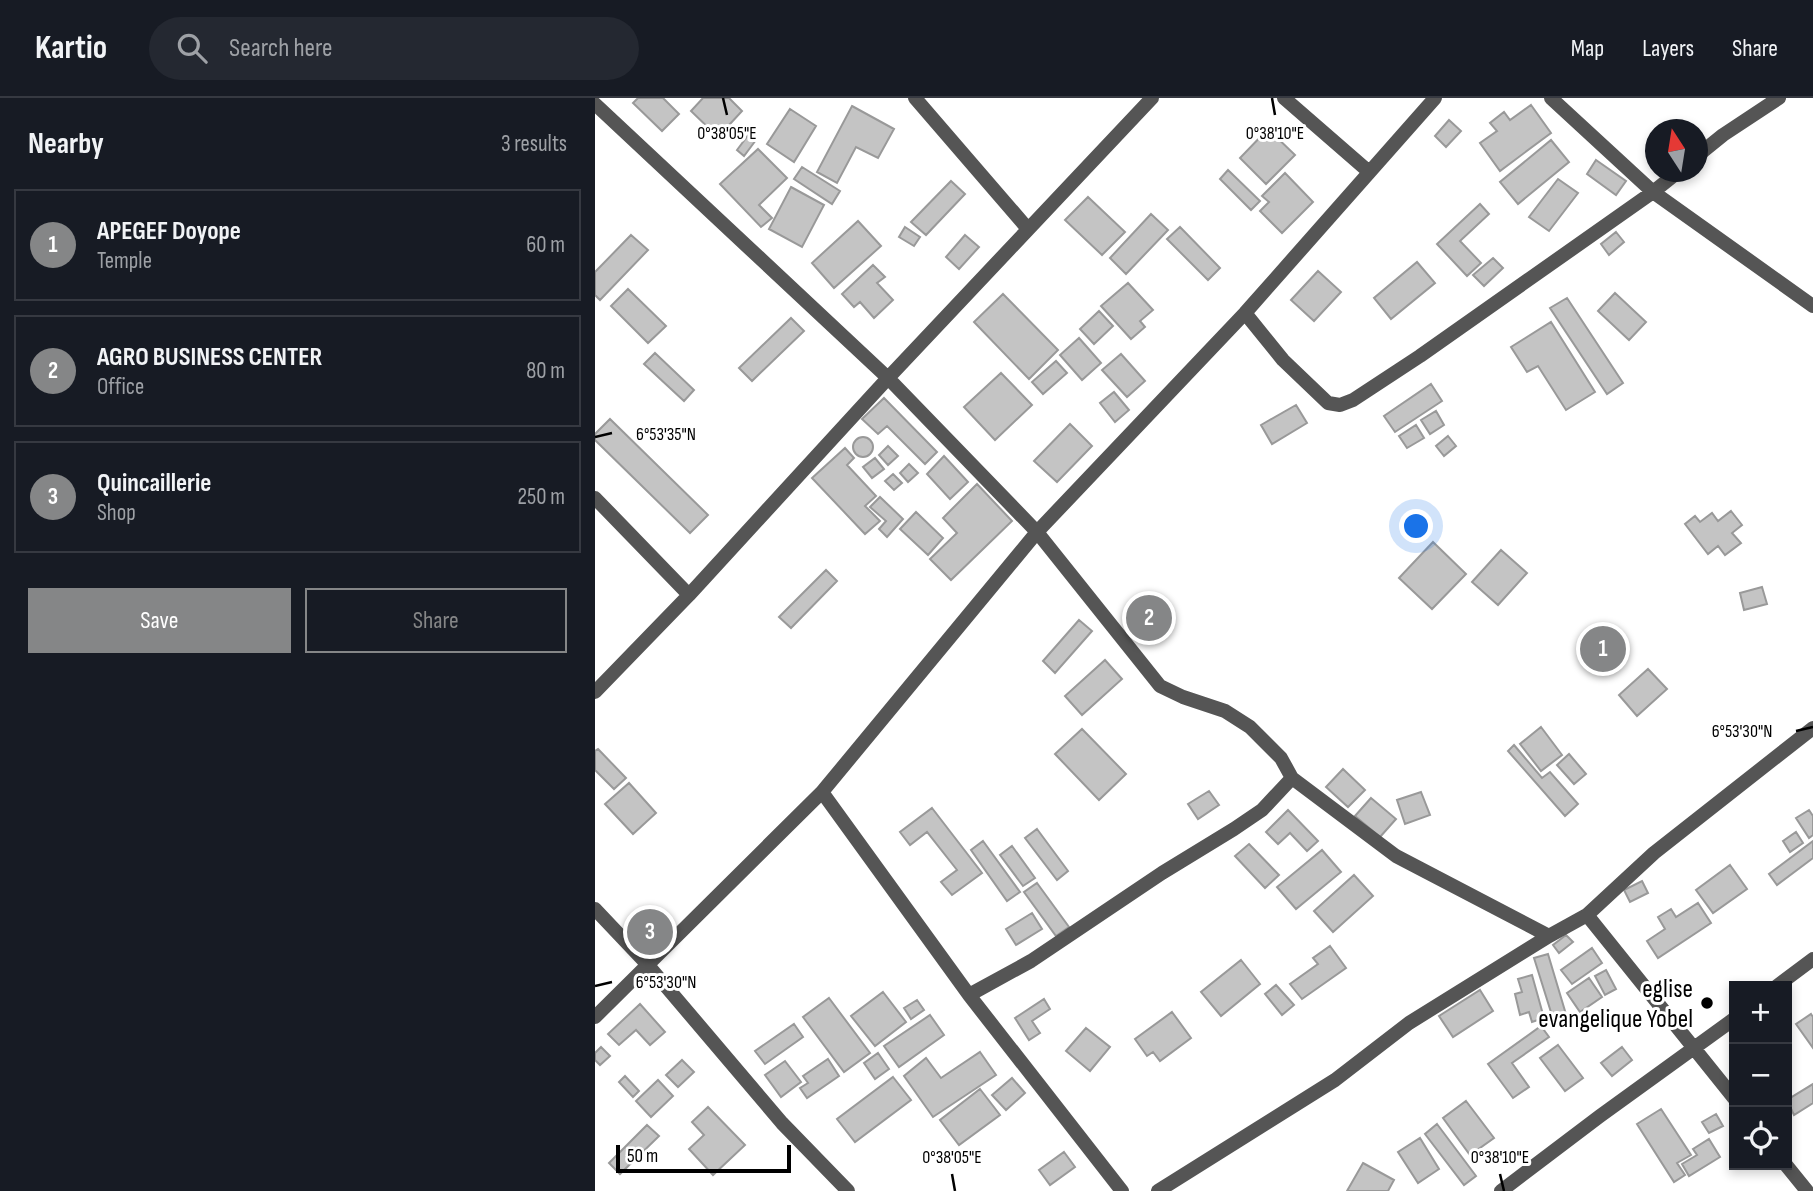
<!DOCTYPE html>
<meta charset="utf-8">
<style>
:root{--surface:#171b24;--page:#242831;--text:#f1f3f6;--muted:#9ea1a6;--line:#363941;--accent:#858687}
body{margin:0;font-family:"Sofia Sans Condensed",sans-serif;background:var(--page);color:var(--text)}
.controls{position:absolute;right:21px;bottom:21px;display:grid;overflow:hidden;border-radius:0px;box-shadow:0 4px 10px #0003}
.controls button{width:63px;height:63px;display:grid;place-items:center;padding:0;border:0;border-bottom:2px solid var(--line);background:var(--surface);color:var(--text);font:35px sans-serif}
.compass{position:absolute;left:1050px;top:21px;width:63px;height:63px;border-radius:50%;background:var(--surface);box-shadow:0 4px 10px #0003;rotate:348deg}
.scale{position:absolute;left:21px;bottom:18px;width:175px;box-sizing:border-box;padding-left:7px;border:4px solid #000;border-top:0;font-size:19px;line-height:24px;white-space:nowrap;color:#000;-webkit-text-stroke:5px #fff;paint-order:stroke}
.you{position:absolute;left:822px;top:429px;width:24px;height:24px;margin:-18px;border:5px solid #fff;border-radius:50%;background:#1a73e8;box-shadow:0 0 0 10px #1a73e833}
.badge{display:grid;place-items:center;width:46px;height:46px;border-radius:50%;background:var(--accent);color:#fff;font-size:23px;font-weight:700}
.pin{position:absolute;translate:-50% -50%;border:4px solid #fff;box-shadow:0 2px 7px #0006}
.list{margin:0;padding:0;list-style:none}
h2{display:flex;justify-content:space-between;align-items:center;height:91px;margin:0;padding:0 28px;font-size:30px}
h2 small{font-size:23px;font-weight:400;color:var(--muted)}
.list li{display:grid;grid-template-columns:46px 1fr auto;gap:21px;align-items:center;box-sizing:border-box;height:112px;margin:0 14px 14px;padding:0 14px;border:2px solid var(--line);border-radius:0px}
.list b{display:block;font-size:26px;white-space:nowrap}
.list p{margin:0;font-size:23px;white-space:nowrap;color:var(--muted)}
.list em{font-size:23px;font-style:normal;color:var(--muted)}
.actions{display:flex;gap:14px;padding:21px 28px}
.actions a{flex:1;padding:16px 0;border:2px solid var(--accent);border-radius:0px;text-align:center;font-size:24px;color:var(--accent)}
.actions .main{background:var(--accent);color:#fff}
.icon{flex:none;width:38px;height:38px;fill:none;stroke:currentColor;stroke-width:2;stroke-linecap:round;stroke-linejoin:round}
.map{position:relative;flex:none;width:1218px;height:1093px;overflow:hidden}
header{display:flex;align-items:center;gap:42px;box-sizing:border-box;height:98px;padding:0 35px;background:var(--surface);border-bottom:2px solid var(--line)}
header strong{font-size:33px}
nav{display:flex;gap:38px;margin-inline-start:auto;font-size:24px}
.search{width:490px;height:63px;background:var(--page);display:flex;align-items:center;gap:18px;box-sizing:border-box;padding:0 24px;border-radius:38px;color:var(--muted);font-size:26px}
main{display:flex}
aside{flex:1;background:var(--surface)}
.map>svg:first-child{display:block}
.building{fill:#c4c4c4;stroke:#999;stroke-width:2}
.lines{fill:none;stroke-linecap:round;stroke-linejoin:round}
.minor{stroke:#555;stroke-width:14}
.ticks{fill:none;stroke:#000;stroke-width:2.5}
.poi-dot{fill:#000;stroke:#fff;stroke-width:2.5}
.labels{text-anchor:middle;stroke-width:6;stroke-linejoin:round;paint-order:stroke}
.poi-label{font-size:26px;fill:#000;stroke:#fff;text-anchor:end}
.ticks-label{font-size:18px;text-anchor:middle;fill:#000;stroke:#fff;stroke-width:6;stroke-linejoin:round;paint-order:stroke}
</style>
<header>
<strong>Kartio</strong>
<div class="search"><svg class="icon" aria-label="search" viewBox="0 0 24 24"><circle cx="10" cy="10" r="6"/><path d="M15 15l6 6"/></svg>Search here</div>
<nav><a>Map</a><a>Layers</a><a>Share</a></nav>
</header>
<main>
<aside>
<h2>Nearby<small>3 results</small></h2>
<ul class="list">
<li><span class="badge">1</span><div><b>APEGEF Doyope</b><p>Temple</p></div><em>60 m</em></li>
<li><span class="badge">2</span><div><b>AGRO BUSINESS CENTER</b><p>Office</p></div><em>80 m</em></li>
<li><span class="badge">3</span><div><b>Quincaillerie</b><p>Shop</p></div><em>250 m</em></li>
</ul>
<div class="actions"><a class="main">Save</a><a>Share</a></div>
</aside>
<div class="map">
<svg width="1218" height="1093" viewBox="0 0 1218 1093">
<rect width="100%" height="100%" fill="#fff"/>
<path class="building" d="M43 0H68L84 16 67 33 38 5Z
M108 0H134L147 13 123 39 96 13Z
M936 7 956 35 905 73 885 45 902 33 895 25 909 14 915 22Z
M257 8 299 31 283 60 261 49 242 85 222 74Z
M195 11 221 28 199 64 172 46Z
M854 22 866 33 851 49 840 38Z
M673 31 700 57 671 86 645 60Z
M154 36 161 42 149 58 142 52Z
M956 42 974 64 923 106 905 84Z
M163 51 192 80 164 107 177 120 166 129 125 86Z
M1001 62 1031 83 1021 97 992 76Z
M207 69 245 93 237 106 199 81Z
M633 72 665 103 656 112 625 81Z
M690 75 718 104 687 135 665 113 674 104 667 98Z
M963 81 983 95 954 133 934 119Z
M356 83 370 96 331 137 316 124Z
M196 89 229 107 207 149 174 131Z
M493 99 530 134 507 157 470 122Z
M885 106 894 116 865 143 886 165 872 178 842 146Z
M556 116 573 132 531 176 515 160Z
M263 123 286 148 239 190 217 165Z
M310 129 325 139 319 148 304 139Z
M585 129 625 170 613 182 572 141Z
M1021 134 1029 144 1014 157 1006 146Z
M36 137 53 152 5 202 0 197V174Z
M370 137 384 149 364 171 351 159Z
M898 160 908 170 889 188 878 177Z
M822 164 840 185 796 221 779 200Z
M278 167 290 179 282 185 298 202 279 220 265 204 259 209 247 196Z
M723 173 746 194 719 223 696 202Z
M533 185 558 212 545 223 550 229 536 241 506 208Z
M33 191 71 228 53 245 16 208Z
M1020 195 1051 224 1034 242 1003 213Z
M408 196 463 252 434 281 379 224Z
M972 200 1028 285 1012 296 955 210Z
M504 213 518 228 499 246 485 231Z
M196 220 209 233 157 283 144 270Z
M956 224 1000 294 971 312 943 268 932 274 916 249Z
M484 240 506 265 487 282 465 257Z
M60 255 99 292 89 303 49 266Z
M526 256 550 283 532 299 507 272Z
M461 263 472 275 448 296 437 284Z
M406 275 437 307 400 342 369 309Z
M836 286 847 303 800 334 789 318Z
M519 294 534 312 520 324 505 305Z
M289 300 342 354 330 366 292 328 283 336 267 321Z
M701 307 712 325 677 346 666 327Z
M841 313 849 327 835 336 826 322Z
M15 321 113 417 95 435 0 342V336Z
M475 326 497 348 462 384 439 363Z
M821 327 829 340 812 350 804 338Z
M853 338 861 348 849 358 841 348Z
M258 349a10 10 0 1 1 20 0a10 10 0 1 1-20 0Z
M293 348 303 358 293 367 284 357Z
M250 350 259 360 252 367 281 398 270 408 285 423 270 436 217 380Z
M349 358 373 384 355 401 332 376Z
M280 360 289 371 277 380 268 369Z
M314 366 323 375 313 384 305 375Z
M298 376 307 385 299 392 290 383Z
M382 386 417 423 356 482 335 461 362 435 348 420Z
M285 399 308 421 292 439 284 431 291 423 275 409Z
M1136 413 1147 427 1137 435 1146 445 1130 457 1123 448 1113 456 1090 426 1100 418 1105 424 1117 415 1123 423Z
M321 414 348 440 333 457 305 431Z
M838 444 871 476 837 511 804 480Z
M906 452 932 475 903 507 877 484Z
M231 472 242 483 196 530 184 519Z
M1167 489 1172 506 1149 512 1145 495Z
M484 522 497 533 460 575 448 563Z
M510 562 527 581 487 617 470 598Z
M1053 571 1072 591 1042 618 1024 597Z
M946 629 967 657 946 673 925 646Z
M487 631 531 676 504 702 460 656Z
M919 647 947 680 955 674 983 706 970 718 913 653Z
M3 651 31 680 19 691 0 672V653Z
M974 656 991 676 979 686 962 667Z
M748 671 770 692 753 709 731 689Z
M34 685 61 715 38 736 10 706Z
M614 693 624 707 603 721 593 706Z
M826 694 835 717 810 726 802 702Z
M776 700 801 721 785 739 760 718Z
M337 710 387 775 357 797 346 784 362 772 332 734 315 747 305 734Z
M693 712 723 743 712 753 695 735 683 746 671 734Z
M1214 712 1218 718V737L1214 740 1201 720Z
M442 731 473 773 462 782 430 740Z
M1201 734 1208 745 1195 754 1188 743Z
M388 743 425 794 412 803 376 752Z
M1218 743V760L1182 787 1174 776Z
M654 746 684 777 670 790 640 758Z
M417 748 440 780 428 788 405 757Z
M727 752 746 774 701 811 682 789Z
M1135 767 1152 791 1118 815 1101 792Z
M759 777 778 798 738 834 719 813Z
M1047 783 1053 795 1035 804 1029 792Z
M442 785 474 829 461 838 429 794Z
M1103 805 1116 825 1063 860 1052 843 1070 831 1063 819 1076 811 1081 819Z
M437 815 447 831 421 847 411 831Z
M971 837 978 844 964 855 958 847Z
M735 848 751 870 707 901 695 886 723 866 718 860Z
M997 850 1007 865 977 886 966 872Z
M953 856 973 923 960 927 939 860Z
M646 862 665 886 626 918 606 894Z
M1011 872 1021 891 1010 897 1000 878Z
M937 877 949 920 937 924 934 914 925 917 920 896 927 894 923 881Z
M994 880 1007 899 985 914 972 895Z
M681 887 699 907 687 917 670 896Z
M885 892 898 913 858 939 844 918Z
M288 894 311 924 280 948 256 918Z
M234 900 275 955 249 974 208 919Z
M449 901 455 911 437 923 445 935 434 942 420 920Z
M322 902 329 912 316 921 309 910Z
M45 906 70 934 55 947 41 932 24 947 13 936Z
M577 914 596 940 565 963 558 954 552 958 540 941Z
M1216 916 1218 919V950L1201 926Z
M335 917 349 937 304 969 289 948Z
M199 926 208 939 170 966 160 953Z
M946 928 954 939 917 965 934 989 918 1000 893 966Z
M491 930 515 949 495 973 471 953Z
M963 947 988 980 970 993 945 960Z
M6 949 15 958 5 967 0 962V955Z
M1027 949 1037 962 1017 978 1006 965Z
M385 954 401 977 338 1019 309 978 331 960 346 980Z
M283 955 294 971 280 981 269 965Z
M233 961 244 978 212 1000 205 990 213 985 208 978Z
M87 962 99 974 83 989 71 977Z
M190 963 206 984 186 999 170 977Z
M30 978 44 993 38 999 24 984Z
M298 979 316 1002 260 1044 242 1021Z
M417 980 430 995 411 1012 397 997Z
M63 982 78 998 56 1019 41 1003Z
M1218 986V1005L1199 1017 1192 1002Z
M385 991 405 1017 364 1047 345 1022Z
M871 1003 899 1040 875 1057 848 1020Z
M113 1009 150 1047 118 1077 94 1051 109 1037 97 1024Z
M1066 1011 1096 1057 1082 1065 1090 1077 1079 1084 1042 1026Z
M1121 1016 1128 1028 1114 1035 1107 1024Z
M842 1026 881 1078 869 1087 830 1036Z
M52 1027 64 1038 25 1076 14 1065Z
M825 1040 844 1071 823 1085 803 1054Z
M1114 1041 1125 1059 1094 1078 1087 1066 1102 1057 1098 1051Z
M469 1054 480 1069 455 1087 444 1072Z
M768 1065 799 1082 793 1093H752Z"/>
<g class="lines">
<path class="minor" d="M320 0 433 131
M689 0 773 73
M956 0 1058 94 1218 208
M0 6 293 280 442 434 565 588 588 599 630 613 655 629 686 660 697 680 801 758 954 838
M1102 58 1128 37 1184 0
M650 215 688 262 733 305 745 307 758 302 825 258 1058 94 1083 74
M0 400 94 497
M0 594 94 497 293 280 557 0
M227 694 374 897 527 1093
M0 811 52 866 187 1025 253 1093
M992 817 1139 1000
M1182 888 1218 861
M374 897 436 863 567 775 639 731 667 712 697 680
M0 919 227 694 442 434 650 215 840 0
M1191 1067 1212 1093
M563 1093 740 982 814 925 954 838 992 817 1059 755 1218 630
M906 1093 1005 1018 1139 921"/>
</g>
<path class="ticks" d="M128 0 132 17M677 0 680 17M0 339 17 335M1201 633 1218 629M0 888 17 884M357 1076 360 1093M905 1076 909 1093"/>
<circle class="poi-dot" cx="1112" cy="905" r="7"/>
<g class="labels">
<g class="poi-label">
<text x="1098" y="899">eglise<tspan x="1098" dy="30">evangelique Yobel</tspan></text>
</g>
</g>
<g class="ticks-label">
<text x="132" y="41">0°38'05"E</text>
<text x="680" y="41">0°38'10"E</text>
<text x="71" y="342">6°53'35"N</text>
<text x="1147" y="639">6°53'30"N</text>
<text x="71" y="890">6°53'30"N</text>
<text x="357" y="1065">0°38'05"E</text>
<text x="905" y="1065">0°38'10"E</text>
</g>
</svg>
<div class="controls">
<button>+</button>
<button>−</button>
<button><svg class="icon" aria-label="locate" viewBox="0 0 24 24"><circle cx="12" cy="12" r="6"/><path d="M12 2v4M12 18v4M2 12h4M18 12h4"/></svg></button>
</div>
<svg class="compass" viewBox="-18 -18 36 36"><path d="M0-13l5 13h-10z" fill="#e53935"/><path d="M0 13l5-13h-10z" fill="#9ea1a6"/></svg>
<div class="scale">50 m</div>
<div class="you"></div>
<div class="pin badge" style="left:1008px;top:551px">1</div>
<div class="pin badge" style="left:554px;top:520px">2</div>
<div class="pin badge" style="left:55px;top:834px">3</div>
</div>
</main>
